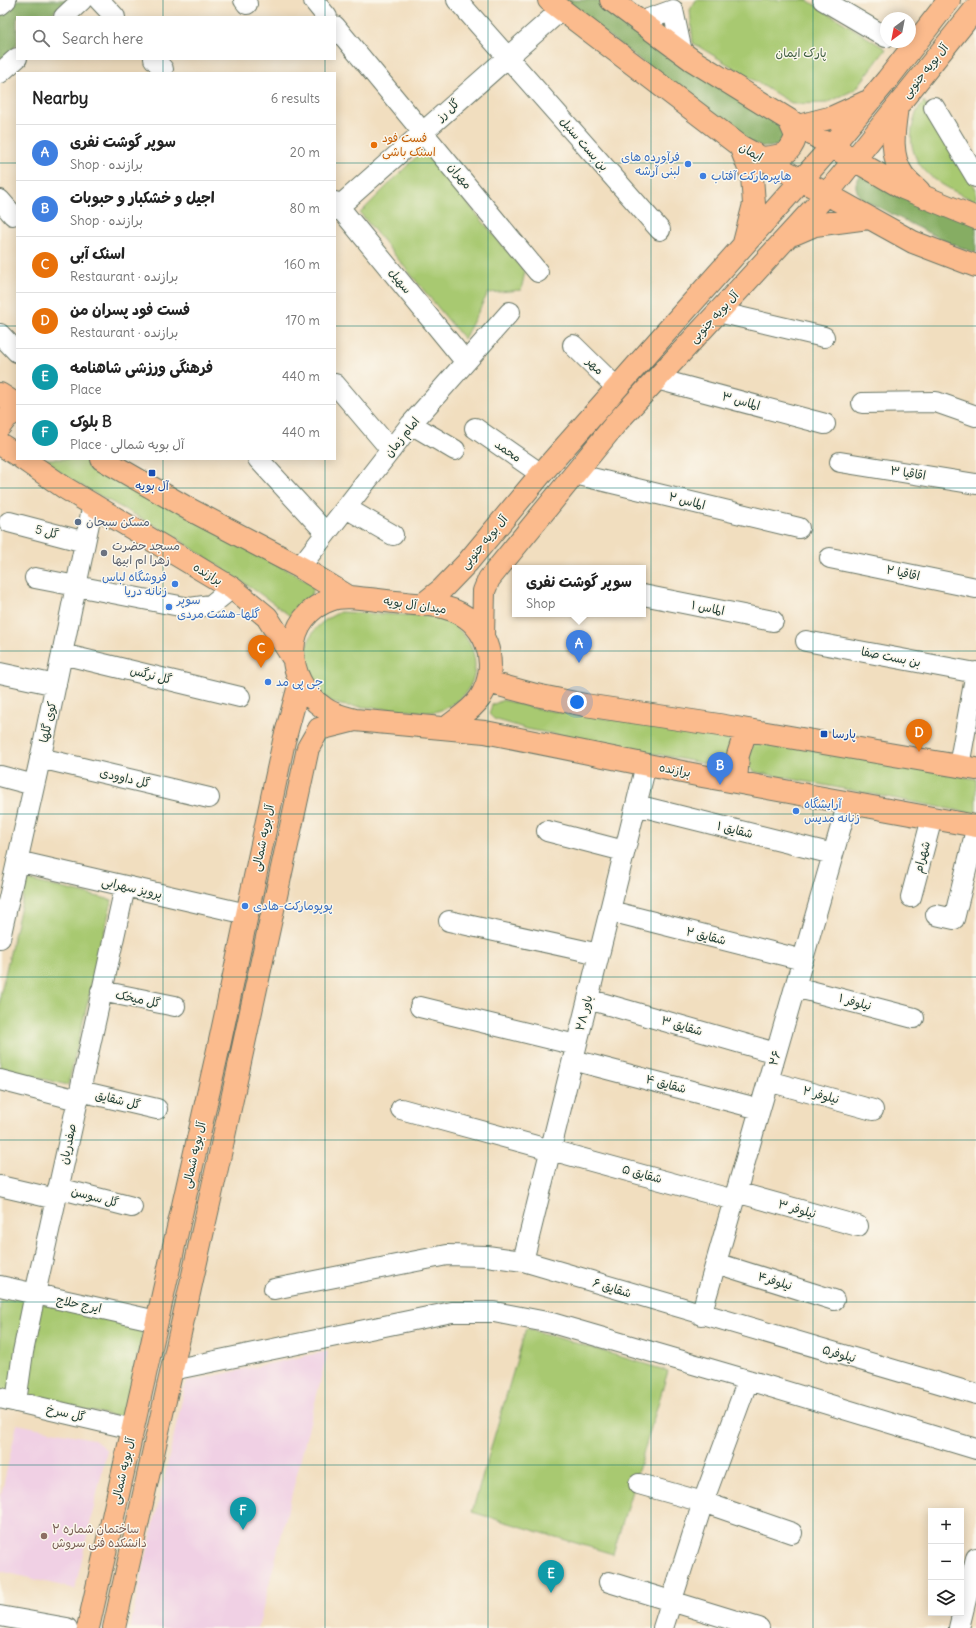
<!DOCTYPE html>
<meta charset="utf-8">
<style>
:root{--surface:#fff;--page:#f2f2f2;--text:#222;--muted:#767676;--line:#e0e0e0;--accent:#111827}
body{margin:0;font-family:Delius,"Playpen Sans Arabic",sans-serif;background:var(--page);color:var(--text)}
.controls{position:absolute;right:12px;bottom:12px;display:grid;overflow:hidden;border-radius:0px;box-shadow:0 2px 10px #0003}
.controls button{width:36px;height:36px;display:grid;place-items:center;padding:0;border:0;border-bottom:1px solid var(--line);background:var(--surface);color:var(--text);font:20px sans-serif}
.compass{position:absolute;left:880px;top:12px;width:36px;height:36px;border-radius:50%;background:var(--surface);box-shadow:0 2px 10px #0003;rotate:212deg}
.you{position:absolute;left:577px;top:702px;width:14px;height:14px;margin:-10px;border:3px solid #fff;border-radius:50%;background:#1a73e8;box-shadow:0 0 0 6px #1a73e833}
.badge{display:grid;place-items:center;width:26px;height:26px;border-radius:50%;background:var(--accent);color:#fff;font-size:13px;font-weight:700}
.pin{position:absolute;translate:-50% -33px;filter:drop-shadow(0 1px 2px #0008)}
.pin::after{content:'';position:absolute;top:21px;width:14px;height:12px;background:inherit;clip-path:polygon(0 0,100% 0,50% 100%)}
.popup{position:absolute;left:512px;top:565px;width:134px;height:52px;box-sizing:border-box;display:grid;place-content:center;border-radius:0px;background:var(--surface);filter:drop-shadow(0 1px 3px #0005);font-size:13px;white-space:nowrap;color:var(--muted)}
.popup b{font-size:15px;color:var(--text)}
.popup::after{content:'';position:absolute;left:50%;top:100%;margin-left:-8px;border:8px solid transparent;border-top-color:var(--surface)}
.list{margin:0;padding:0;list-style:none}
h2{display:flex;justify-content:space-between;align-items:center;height:52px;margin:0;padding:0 16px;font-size:17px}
h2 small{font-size:13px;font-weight:400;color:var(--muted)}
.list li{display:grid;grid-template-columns:26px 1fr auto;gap:12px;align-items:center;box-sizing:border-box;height:56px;padding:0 16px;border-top:1px solid var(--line)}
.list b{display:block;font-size:15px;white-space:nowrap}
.list p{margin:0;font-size:13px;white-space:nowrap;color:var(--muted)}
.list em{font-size:13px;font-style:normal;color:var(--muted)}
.icon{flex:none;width:22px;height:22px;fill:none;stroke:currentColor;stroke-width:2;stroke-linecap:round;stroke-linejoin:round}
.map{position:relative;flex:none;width:976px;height:1628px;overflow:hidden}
.search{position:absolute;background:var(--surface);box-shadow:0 2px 10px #0003;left:16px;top:16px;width:320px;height:44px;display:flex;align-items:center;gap:10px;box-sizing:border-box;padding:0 14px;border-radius:0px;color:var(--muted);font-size:15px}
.panel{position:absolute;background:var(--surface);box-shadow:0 2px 10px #0003;left:16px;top:72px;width:320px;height:388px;border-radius:0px}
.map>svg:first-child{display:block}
.built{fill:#f0d0e4}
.green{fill:#a8c971;stroke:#648352}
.forest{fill:#86ad63;stroke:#52754c}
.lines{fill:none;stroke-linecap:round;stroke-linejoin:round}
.minor-casing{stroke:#687565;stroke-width:22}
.major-casing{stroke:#687565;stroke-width:24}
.minor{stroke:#fff;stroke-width:20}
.major{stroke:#fbbb8d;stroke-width:22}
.grid{fill:none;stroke:#0f766e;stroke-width:1;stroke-opacity:0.55}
.food-dot{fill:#e8710a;stroke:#fbf7ec;stroke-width:1.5}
.shop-dot{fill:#3f7fe0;stroke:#fbf7ec;stroke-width:1.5}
.transit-dot{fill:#1a4fb4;stroke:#fbf7ec;stroke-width:1.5}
.service-dot{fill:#5c6f8a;stroke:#fbf7ec;stroke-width:1.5}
.worship-dot{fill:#6b7280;stroke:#fbf7ec;stroke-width:1.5}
.education-dot{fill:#8d6e63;stroke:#fbf7ec;stroke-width:1.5}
.labels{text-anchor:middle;stroke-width:3;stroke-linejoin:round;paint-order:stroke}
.park-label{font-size:12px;fill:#416043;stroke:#fbf7ec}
.street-label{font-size:12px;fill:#1f3d34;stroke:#fbf7ec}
.food-label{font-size:12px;fill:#c56008;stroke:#fbf7ec;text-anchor:start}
.shop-label{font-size:12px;fill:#366cbe;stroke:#fbf7ec;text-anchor:start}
.transit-label{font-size:12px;fill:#164399;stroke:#fbf7ec}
.service-label{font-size:12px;fill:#4e5e75;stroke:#fbf7ec;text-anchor:start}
.worship-label{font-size:12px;fill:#5b616d;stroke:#fbf7ec;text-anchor:start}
.education-label{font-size:12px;fill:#785e54;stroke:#fbf7ec;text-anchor:start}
</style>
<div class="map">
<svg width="976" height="1628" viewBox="0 0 976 1628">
<rect width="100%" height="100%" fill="#fbf7ec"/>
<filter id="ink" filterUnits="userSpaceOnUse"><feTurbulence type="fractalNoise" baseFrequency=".025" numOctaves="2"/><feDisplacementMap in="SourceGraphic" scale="8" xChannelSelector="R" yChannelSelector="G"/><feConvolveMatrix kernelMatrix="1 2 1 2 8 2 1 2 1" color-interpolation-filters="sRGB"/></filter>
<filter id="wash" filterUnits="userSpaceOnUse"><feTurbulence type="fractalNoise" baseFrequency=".012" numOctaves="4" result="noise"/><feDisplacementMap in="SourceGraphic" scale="16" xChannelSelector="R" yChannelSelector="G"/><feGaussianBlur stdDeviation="0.9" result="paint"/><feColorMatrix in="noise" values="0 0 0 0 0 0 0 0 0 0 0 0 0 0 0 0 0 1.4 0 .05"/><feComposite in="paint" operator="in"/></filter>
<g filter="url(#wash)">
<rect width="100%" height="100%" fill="#f1debf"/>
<path class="built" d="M328 1351 258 1628H130L186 1382Z
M17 1424 93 1439 107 1450 75 1589 0 1571V1500Z"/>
<path class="green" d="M696 0H807L886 49 856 89 827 103 793 104 693 43 690 10Z
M924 101 976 189V201C940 186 901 167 914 120 915 113 920 107 924 101Z
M423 150 525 272 521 290 488 293 464 339 360 213Z
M41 459H88L119 478 315 585 307 604 293 618 259 593 174 536 78 484Z
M340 612C361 613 382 614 404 615 417 615 434 614 445 620 479 637 487 681 454 703 446 709 436 713 425 712 405 710 385 709 365 707 357 706 348 707 341 705 318 699 302 674 306 651 310 630 321 621 340 612Z
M503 700 539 709 728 736 732 750 730 760 717 766 527 729 494 719 489 714 492 705Z
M756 740 976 779V814L755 772 747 765 749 751Z
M27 880 112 900 68 1085 0 1069V996Z
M0 1293 144 1328 124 1418 0 1392Z
M526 1328 668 1371 613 1554 472 1512Z"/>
<path class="forest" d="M17 0H67L48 17H17V45L0 61V15Z
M562 0H598L674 57 776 120 789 139C769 152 764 147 744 140Z
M864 172 976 223V253L947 242 860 198C854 185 854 182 864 172Z"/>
</g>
<g filter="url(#ink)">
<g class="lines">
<defs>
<path id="minor" d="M99 0 115 17
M244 0 247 4
M457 0 660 230
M823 0 886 37
M314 1 327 17
M0 5 6 0
M64 17 82 0
M640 22 673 10 682 52
M335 26 538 272
M154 59 163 69
M0 73 17 58
M934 107 976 177
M0 200 13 215
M335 202 465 361
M335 210 561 10
M718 312 824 337
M0 334 17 352
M573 345 617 388
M657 379 825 424
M335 384 391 450
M862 403 936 402 976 416
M411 424 455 450
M475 428 541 474
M258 459 326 533
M840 462 976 484
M575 474 799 528
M346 508 393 535
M9 522 85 542
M830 558 976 588
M300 567 411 424 510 312
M35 578 190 608 211 605 232 588
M643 595 773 621
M806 641 976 673
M62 654 240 697
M0 673 56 685
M40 758 209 798
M959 766 976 672
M0 776 34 785
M636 805 833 854
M547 831 624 851
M17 861 247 914
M911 897 932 818
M610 911 803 960
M936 915 954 919 976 830
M449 921 599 954
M0 938 43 746 93 504
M795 987 914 1018
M101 991 175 1006
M588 999 776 1053
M420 1007 576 1045
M573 1060 760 1109
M0 1080 78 1100
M768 1081 873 1110
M80 1091 157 1109
M401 1109 734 1200
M0 1186 56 1199
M58 1188 132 1207
M736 1192 858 1226
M523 1261 646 765
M716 1263 834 1300
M0 1286 157 1321
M274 1289 447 1255 487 1256 523 1261 976 1394
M701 1315 848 802
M172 1370 452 1312H494L552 1323 748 1380 976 1449
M0 1398 133 1429
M16 1402 23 1352 35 1294 125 887
M639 1484 703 1502 792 1533
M609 1582 759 1628
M0 1616 67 1628
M663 1628 703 1502 748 1380
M959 1628 976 1558"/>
<path id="major" d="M549 0 740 146 913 242 976 266
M611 0 692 60 854 160 903 188 976 218
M897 107C894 129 889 155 903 175 907 181 914 186 919 191
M798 126 833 117 866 102
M740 146 752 176 754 204 744 243
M762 158C781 156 790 156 796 136L789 120
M794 234 815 225 868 218
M0 394 17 405
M0 426 7 417 17 411
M0 444 17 455
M23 459 65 488 232 588 267 617 293 658
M102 459 189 509 300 567 349 597
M422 605 442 589 467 563 541 474 675 322 832 146 887 80 949 0
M483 637 484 591 489 579 617 422 826 195 976 8
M488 682 536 695 585 705 719 725 976 769
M446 728C457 719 472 710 480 698 502 664 486 618 446 608 436 605 425 605 415 604 393 602 371 599 349 597 344 598 338 597 333 599 281 615 282 680 324 708 333 715 344 717 355 720L485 732 697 775 976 826
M736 782 738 755 746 730
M88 1628 220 1041 284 741 300 682
M114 1628 219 1159 308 748 319 729 355 720"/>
</defs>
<use href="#minor" class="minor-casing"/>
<use href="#major" class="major-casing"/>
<use href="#minor" class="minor"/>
<use href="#major" class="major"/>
</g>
</g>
<path class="grid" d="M163 0V17M325 0V17M488 0V1628M651 0V1628M813 0V1628M163 59V73M325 59V73M0 163H17M335 163H976M0 326H17M335 326H976M163 459V1628M325 459V1628M0 488H976M0 651H976M0 814H976M0 977H976M0 1140H976M0 1302H976M0 1465H976"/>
<circle class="food-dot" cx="374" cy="145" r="4"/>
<g class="shop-dot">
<circle cx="688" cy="164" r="4"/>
<circle cx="703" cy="176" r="4"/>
<circle cx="175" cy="584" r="4"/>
<circle cx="169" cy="607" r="4"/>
<circle cx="268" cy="682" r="4"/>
<circle cx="796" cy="811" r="4"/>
<circle cx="245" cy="906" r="4"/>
</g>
<g class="transit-dot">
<rect x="148" y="469" width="8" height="8" rx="2"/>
<rect x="820" y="730" width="8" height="8" rx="2"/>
</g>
<circle class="service-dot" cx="78" cy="522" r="4"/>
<circle class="worship-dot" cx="104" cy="553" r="4"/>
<circle class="education-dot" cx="44" cy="1536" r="4"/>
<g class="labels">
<g class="park-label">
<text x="801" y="57">پارک ایمان</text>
</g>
<g class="street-label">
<text transform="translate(925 71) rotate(-51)" y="4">آل بویه جنوبی</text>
<text transform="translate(448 110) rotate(-42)" y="4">گل رز</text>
<text transform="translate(584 144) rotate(49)" y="4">بن بست سنبل</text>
<text transform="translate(751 152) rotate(30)" y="4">ایمان</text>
<text transform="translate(460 176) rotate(51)" y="4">مهران</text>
<text transform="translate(400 281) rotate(51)" y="4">سهیل</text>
<text transform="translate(714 317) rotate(-47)" y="4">آل بویه جنوبی</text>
<text transform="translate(595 366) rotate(44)" y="4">مهر</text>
<text transform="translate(741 401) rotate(15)" y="4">الماس ۳</text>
<text transform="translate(402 437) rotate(-51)" y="4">امام زمان</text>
<text transform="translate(508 451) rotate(35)" y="4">محمد</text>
<text transform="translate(908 473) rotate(9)" y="4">اقاقیا ۳</text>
<text transform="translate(687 501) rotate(14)" y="4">الماس ۲</text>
<text transform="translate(47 532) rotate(15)" y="4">گل 5</text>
<text transform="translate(484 542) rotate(-50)" y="4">آل بویه جنوبی</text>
<text transform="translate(903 573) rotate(12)" y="4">اقاقیا ۲</text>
<text transform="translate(208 574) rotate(31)" y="4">برازنده</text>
<text transform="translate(415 605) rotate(8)" y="4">میدان آل بویه</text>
<text transform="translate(708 608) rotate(11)" y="4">الماس ۱</text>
<text transform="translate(891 657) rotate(11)" y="4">بن بست صفا</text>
<text transform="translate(151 675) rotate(14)" y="4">گل نرگس</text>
<text transform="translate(48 722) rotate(-78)" y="4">کوی گلها</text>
<text transform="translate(675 770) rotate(11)" y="4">برازنده</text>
<text transform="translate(125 778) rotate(13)" y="4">گل داوودی</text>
<text transform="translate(735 830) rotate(14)" y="4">شقایق ۱</text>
<text transform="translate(263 838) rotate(-78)" y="4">آل بویه شمالی</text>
<text transform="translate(922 857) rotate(-75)" y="4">شهرام</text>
<text transform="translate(132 888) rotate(13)" y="4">پرویز سهرابی</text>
<text transform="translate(706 936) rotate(14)" y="4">شقایق ۲</text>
<text transform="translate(138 999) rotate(12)" y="4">گل میخک</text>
<text transform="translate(855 1002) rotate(15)" y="4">نیلوفر ۱</text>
<text transform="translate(584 1013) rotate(-76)" y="4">باور ۲۸</text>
<text transform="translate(682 1026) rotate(16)" y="4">شقایق ۳</text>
<text transform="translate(775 1058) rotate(-74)" y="4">۲۶</text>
<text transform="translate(666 1084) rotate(15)" y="4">شقایق ۴</text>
<text transform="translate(821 1095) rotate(15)" y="4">نیلوفر ۲</text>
<text transform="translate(118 1100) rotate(13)" y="4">گل شقایق</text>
<text transform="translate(68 1144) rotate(-78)" y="4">صفدریان</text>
<text transform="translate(194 1155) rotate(-77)" y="4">آل بویه شمالی</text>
<text transform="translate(642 1174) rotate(15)" y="4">شقایق ۵</text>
<text transform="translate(95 1197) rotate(15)" y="4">گل سوسن</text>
<text transform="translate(797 1209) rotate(16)" y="4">نیلوفر ۳</text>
<text transform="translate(775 1281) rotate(17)" y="4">نیلوفر۴</text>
<text transform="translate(612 1288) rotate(17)" y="4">شقایق ۶</text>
<text transform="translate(79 1304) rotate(12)" y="4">ایرج حلاج</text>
<text transform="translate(839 1354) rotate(16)" y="4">نیلوفر۵</text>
<text transform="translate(66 1413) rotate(13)" y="4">گل سرخ</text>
<text transform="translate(123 1471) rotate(-77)" y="4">آل بویه شمالی</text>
</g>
<g class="food-label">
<text x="382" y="142">فست فود<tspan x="382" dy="14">اسنک باشی</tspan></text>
</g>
<g class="shop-label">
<text x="680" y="161" text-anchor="end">فرآورده های<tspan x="680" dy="14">لبنی آرشه</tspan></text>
<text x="711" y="180">هایپرمارکت آفتاب</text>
<text x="167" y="581" text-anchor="end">فروشگاه لباس<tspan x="167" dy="14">زنانه دریا</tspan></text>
<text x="177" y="604">سوپر<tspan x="177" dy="14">گلها-هشت مردی</tspan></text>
<text x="276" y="686">جی پی مد</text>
<text x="804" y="808">آرایشگاه<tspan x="804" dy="14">زنانه مدیس</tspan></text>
<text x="253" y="910">پوپومارکت-هادی</text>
</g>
<g class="transit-label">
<text x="152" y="490">آل بویه</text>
<text x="832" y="738" text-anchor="start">پارسا</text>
</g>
<g class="service-label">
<text x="86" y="526">مسکن سبحان</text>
</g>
<g class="worship-label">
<text x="112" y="550">مسجد حضرت<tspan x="112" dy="14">زهرا ام ابیها</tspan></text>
</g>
<g class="education-label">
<text x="52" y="1533">ساختمان شماره ۲<tspan x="52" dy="14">دانشکده فنی سروش</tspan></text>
</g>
</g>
</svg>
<div class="controls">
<button>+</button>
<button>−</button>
<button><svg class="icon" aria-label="layers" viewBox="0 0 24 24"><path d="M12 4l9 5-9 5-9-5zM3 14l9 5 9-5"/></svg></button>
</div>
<svg class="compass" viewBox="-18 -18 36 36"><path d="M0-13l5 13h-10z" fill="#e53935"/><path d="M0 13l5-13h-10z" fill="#767676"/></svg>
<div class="you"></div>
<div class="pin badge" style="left:579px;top:663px;background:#3f7fe0">A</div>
<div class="popup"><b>سوپر گوشت نفری</b>Shop</div>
<div class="pin badge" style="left:720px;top:785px;background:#3f7fe0">B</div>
<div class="pin badge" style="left:261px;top:668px;background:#e8710a">C</div>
<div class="pin badge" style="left:919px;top:752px;background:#e8710a">D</div>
<div class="pin badge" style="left:551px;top:1593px;background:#0f9aa8">E</div>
<div class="pin badge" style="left:243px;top:1530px;background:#0f9aa8">F</div>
<div class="search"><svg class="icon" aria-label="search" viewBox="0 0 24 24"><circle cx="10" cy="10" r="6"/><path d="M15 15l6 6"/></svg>Search here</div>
<section class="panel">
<h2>Nearby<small>6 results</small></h2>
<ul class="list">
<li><span class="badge" style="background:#3f7fe0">A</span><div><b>سوپر گوشت نفری</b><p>Shop · برازنده</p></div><em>20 m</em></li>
<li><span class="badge" style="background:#3f7fe0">B</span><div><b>اجیل و خشکبار و حبوبات</b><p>Shop · برازنده</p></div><em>80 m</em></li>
<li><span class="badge" style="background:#e8710a">C</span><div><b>اسنک آبی</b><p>Restaurant · برازنده</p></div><em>160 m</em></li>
<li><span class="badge" style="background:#e8710a">D</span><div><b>فست فود پسران من</b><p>Restaurant · برازنده</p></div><em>170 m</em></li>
<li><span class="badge" style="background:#0f9aa8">E</span><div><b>فرهنگی ورزشی شاهنامه</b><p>Place</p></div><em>440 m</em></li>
<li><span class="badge" style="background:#0f9aa8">F</span><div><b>بلوک B</b><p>Place · آل بویه شمالی</p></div><em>440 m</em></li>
</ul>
</section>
</div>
